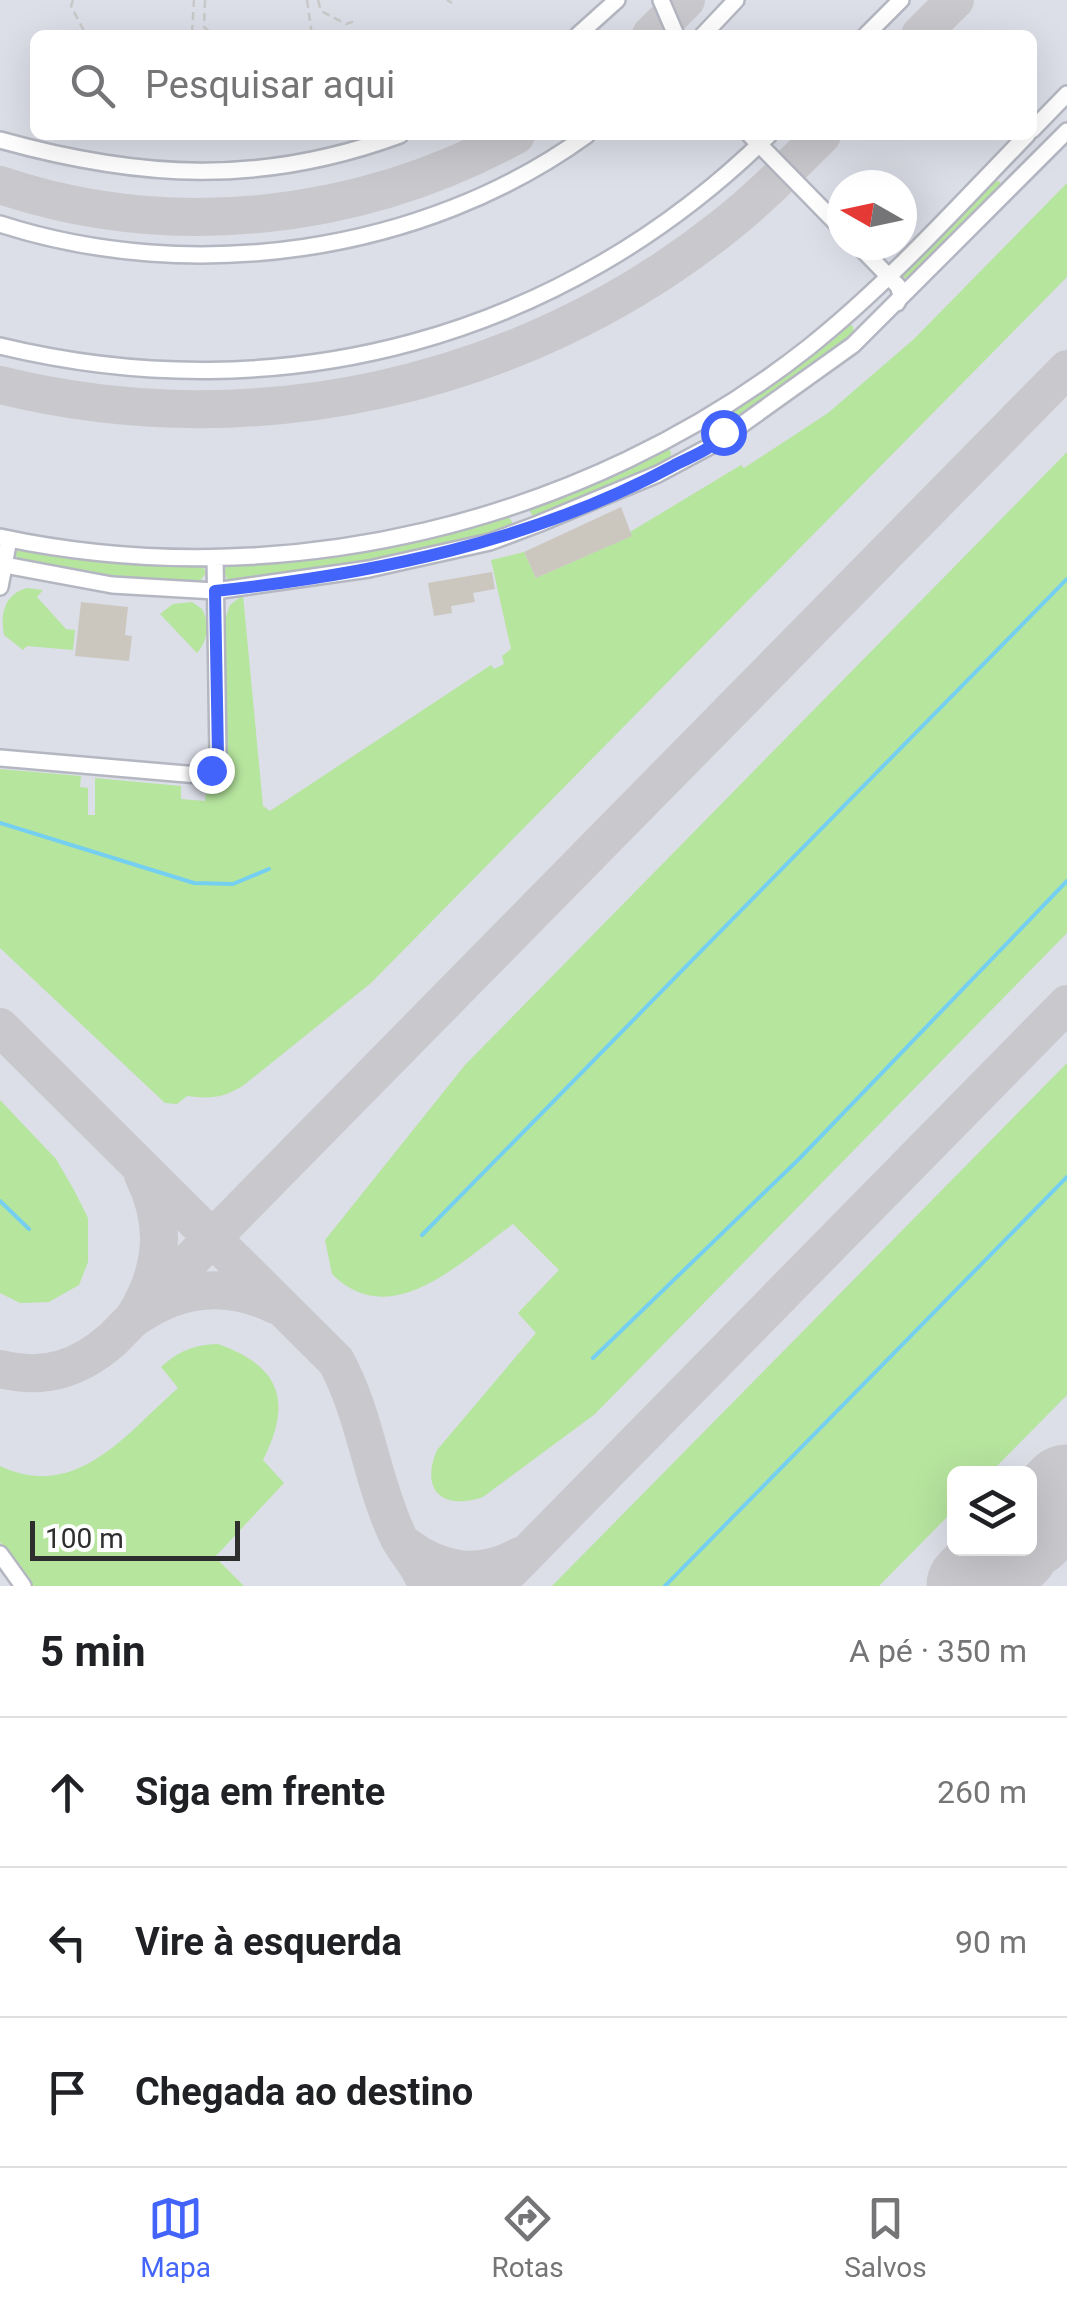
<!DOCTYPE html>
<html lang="pt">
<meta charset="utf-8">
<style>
:root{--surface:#fff;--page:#f2f2f2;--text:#202124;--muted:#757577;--line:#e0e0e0;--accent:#4264fb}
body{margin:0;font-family:Roboto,sans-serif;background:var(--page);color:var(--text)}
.controls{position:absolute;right:30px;bottom:30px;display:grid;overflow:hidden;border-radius:15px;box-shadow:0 10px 40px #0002}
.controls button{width:90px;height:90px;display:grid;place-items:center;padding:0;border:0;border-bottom:2px solid var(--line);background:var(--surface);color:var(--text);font:50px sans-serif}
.compass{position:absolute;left:827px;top:170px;width:90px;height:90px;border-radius:50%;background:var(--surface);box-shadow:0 10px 40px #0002;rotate:279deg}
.scale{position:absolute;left:30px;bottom:25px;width:210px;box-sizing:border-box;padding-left:10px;border:5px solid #2e2e2e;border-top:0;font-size:28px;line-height:35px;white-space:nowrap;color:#2e2e2e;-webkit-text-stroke:8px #fff;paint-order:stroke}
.stop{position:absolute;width:30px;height:30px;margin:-22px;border:8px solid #4264fb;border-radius:50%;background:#fff}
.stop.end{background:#4264fb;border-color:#fff;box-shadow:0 2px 10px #0008}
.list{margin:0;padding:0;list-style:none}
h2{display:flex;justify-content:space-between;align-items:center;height:130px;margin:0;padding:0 40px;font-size:42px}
h2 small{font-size:32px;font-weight:400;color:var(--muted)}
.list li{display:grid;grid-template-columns:65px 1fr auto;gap:30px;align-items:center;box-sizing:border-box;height:150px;padding:0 40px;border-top:2px solid var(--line)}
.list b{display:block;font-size:38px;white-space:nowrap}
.list em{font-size:32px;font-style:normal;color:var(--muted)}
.icon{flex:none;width:55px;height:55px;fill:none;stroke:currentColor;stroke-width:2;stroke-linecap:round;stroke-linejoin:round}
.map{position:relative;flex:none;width:1067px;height:1586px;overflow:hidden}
.search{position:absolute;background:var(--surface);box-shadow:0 10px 40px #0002;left:30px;right:30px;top:30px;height:110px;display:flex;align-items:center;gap:25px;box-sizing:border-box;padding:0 35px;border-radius:15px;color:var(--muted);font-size:38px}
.sheet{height:580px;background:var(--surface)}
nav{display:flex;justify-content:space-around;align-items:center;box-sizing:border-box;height:140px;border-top:2px solid var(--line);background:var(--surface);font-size:28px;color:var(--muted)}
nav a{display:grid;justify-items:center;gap:5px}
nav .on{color:var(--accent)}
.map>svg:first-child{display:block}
.airport{fill:#dcdee8;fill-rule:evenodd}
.green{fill:#b6e59e}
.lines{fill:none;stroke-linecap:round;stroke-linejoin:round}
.stream{stroke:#75cff0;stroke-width:4}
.taxiway{stroke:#c9c8cc;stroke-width:38}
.runway{stroke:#c9c8cc;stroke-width:95}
.building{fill:#cbc7bf}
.minor-casing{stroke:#b4b7c1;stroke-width:20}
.path{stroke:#c9c9c9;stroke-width:2.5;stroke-dasharray:8 5;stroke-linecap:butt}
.minor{stroke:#fff;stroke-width:15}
.route{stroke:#4264fb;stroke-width:12}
</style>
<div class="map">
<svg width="1067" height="1586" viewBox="0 0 1067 1586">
<rect width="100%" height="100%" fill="#efe9e1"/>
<path class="airport" d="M0 0H1067V1586H0ZM35 35H1032V135H35ZM842 185H902V245H842ZM954 1474H1030V1548H954Z"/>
<path class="green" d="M992 179 1000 182V190L911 280 903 277 901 271Z
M1067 183V277L371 983 244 1085C224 1098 210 1099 187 1096L177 1104 165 1103 0 948V769L81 776 80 787 88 788V815H95V778L181 786V799L205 801 207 785 222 772 227 761 224 622 230 605 243 595 263 806 270 811 491 665 494 669 504 664 502 656 511 649 491 560 524 552 536 578 631 536 630 532 741 465 744 468 828 413 914 339Z
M846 324 853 326 854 337 734 423 730 421 726 413Z
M666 446 671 452 670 462 535 520 528 508Z
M1067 452V933L595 1414 483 1497C442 1511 420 1490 437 1450L536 1333 518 1313 559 1270 513 1224C462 1260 392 1334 332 1274L325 1240 465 1065Z
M507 513 513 524 504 531 407 555 234 582 228 581 224 572 228 563Z
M20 547 202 564 206 573 198 584 113 580 19 560 15 554Z
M27 588 43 590 37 597 66 629 75 630 73 650 27 646 23 650 4 635C0 613 5 594 27 588Z
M192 602 202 609C210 623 208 641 197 653L160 614 173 604Z
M1067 1063V1395L990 1473 954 1474V1510L879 1586H552Z
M0 1100 56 1159 74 1190 88 1218V1262L79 1285 49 1302 20 1303 0 1293Z
M218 1344C280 1366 293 1401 263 1460L284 1483 215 1557 244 1586H33L0 1542V1466C76 1502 126 1434 178 1388L161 1367C179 1351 193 1345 218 1344Z"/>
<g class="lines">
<path class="stream" d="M0 823 194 883 233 884 269 869
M0 1201 29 1229
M422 1235 1067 579
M593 1358 799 1159 1067 881
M665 1586 1067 1177"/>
<path class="taxiway" d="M651 35 686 0
M920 35 955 0
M0 185C170 242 359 221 516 135
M0 385C251 447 520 388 722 228 758 200 790 167 822 135
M0 1027 336 1361C365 1414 371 1477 396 1532 404 1552 419 1561 427 1586
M143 1175C168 1225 163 1272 133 1319 177 1287 226 1281 275 1305
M0 1369C45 1380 79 1369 113 1339L1067 369
M406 1546C442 1573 480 1578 520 1556
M495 1586 1067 1004"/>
<path class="runway" d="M1030 1530 1067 1492
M974 1586 1012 1548"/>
</g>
<path class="building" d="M621 507 632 536 536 578 524 552Z
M492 572 495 589 473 593 475 602 451 606 452 613 434 616 428 583Z
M81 602 128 607 125 635 132 636 129 661 75 656Z"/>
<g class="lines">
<defs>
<path id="minor" d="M661 0 676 35
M578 35 617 0
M703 35 736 0
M866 35 901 0
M1032 130 1067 94
M750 135 842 229
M0 140C140 179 261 186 400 135
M0 224C192 286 423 254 587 135
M858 245 898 286 901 295 897 303
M0 346C281 414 562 339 769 135
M0 537C280 597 585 524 809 347 888 284 957 207 1027 135
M0 564 112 585 215 591 369 569 490 542 538 524 658 474 716 443 853 345 1067 131
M0 587 9 539
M0 758 198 775 211 770 218 756 215 558
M0 1554 23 1586"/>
</defs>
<use href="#minor" class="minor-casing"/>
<path class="path" d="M73 0 71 6 84 31 92 33
M205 0 204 27 213 35
M307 0 312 35
M318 0 321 11 346 24 355 21
M447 0 452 3
M192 33 194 0"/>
<use href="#minor" class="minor"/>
</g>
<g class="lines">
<path class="route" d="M211 770 218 756 215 591C373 574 532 542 673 466 689 457 716 449 723 432"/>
</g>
</svg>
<div class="controls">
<button><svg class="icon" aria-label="layers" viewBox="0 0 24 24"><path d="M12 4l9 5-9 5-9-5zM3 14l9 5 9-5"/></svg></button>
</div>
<svg class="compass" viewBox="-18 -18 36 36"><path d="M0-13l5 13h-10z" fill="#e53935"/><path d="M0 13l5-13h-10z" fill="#757577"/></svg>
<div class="scale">100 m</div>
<div class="stop" style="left:723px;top:432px"></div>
<div class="stop end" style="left:211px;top:770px"></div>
<div class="search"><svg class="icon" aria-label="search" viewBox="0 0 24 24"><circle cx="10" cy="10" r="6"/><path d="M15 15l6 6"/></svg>Pesquisar aqui</div>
</div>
<section class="sheet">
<h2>5 min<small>A pé · 350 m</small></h2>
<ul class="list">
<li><svg class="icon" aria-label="ahead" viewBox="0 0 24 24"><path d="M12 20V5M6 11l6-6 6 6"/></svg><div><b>Siga em frente</b></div><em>260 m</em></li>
<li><svg class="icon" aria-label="left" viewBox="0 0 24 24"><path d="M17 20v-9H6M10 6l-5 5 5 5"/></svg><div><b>Vire à esquerda</b></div><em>90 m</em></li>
<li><svg class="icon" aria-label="arrive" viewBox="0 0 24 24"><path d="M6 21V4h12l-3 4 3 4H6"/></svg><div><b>Chegada ao destino</b></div></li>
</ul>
</section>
<nav>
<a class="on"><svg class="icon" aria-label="map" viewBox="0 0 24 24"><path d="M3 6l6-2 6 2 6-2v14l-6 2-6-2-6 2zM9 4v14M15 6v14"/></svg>Mapa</a>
<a><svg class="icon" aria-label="directions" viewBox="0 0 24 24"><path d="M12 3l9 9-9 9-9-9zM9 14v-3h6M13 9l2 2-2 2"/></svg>Rotas</a>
<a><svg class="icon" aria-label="saved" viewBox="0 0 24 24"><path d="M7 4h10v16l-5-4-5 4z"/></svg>Salvos</a>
</nav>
